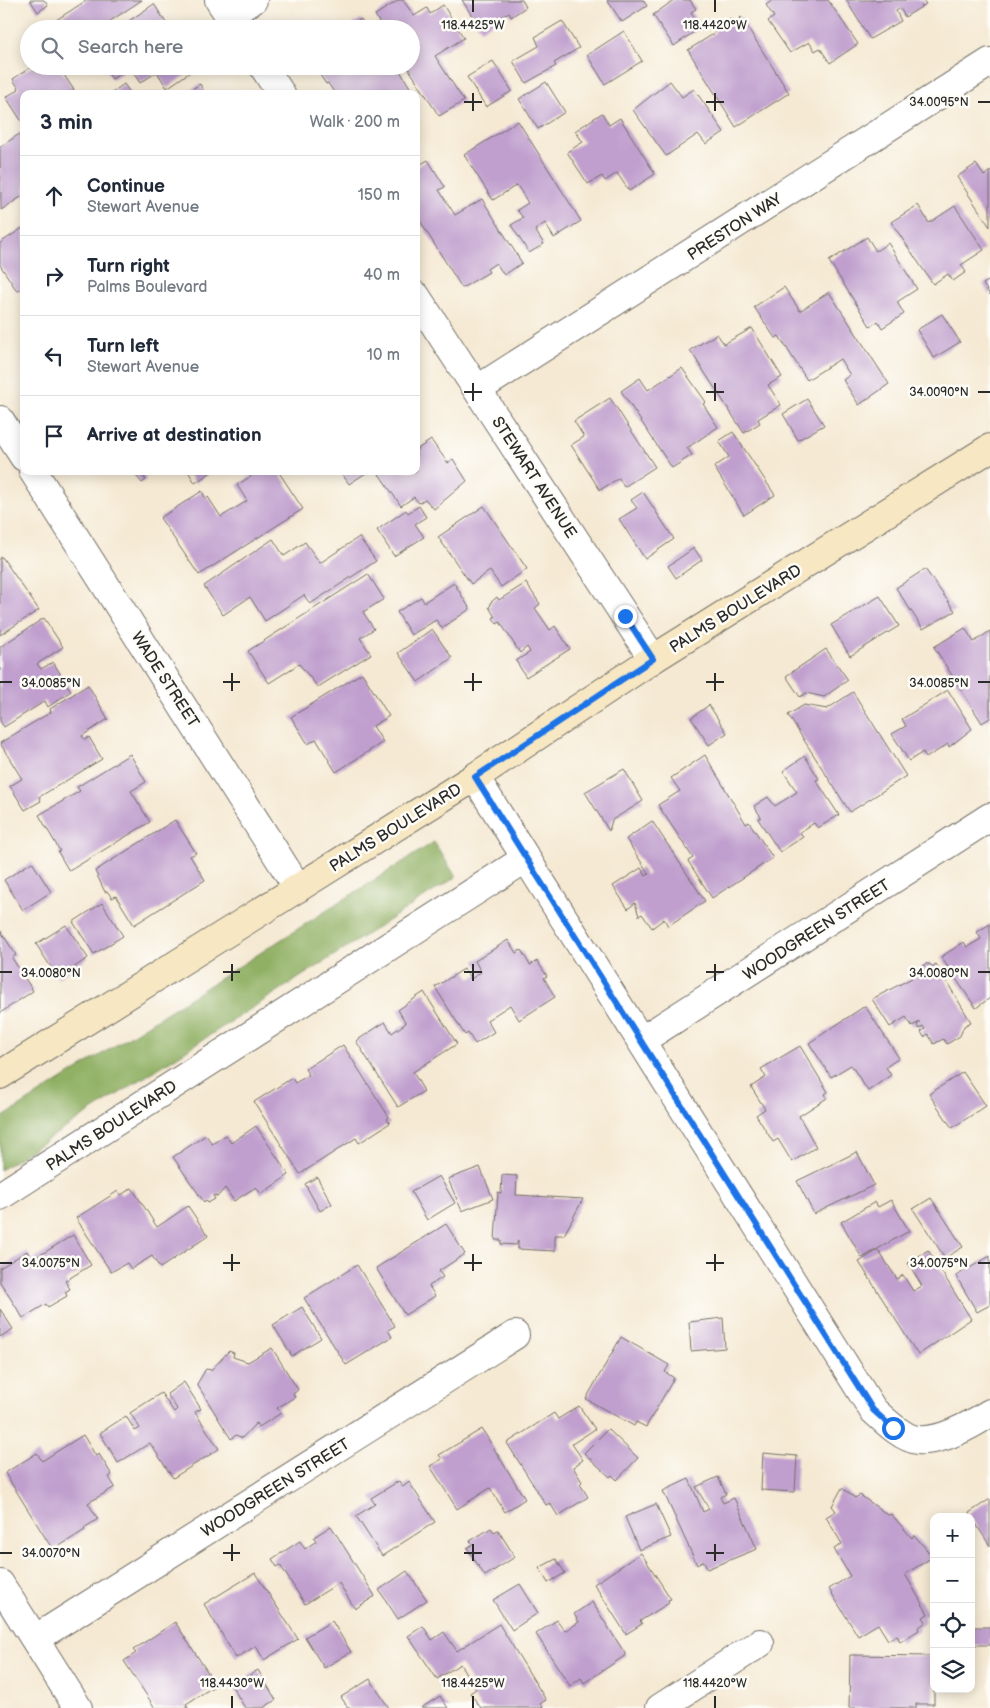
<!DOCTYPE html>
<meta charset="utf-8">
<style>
:root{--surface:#fff;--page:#f2f2f3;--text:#1f2937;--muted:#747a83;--line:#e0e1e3}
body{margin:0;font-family:"Balsamiq Sans",sans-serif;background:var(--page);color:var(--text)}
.controls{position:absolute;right:15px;bottom:15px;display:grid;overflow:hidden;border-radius:10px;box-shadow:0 2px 12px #0003}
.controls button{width:45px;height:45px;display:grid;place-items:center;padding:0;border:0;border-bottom:1px solid var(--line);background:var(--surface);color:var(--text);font:25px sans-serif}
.stop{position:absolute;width:15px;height:15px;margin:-11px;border:4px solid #1a73e8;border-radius:50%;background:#fff}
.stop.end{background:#1a73e8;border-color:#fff;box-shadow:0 1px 5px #0008}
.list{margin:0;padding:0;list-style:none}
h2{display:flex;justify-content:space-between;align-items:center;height:65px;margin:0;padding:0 20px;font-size:21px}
h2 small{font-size:16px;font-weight:400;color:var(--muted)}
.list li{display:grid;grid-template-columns:32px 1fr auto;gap:15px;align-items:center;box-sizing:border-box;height:80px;padding:0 20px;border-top:1px solid var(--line)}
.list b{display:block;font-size:19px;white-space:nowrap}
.list p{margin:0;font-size:16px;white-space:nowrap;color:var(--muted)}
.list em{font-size:16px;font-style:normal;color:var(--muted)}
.icon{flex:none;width:28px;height:28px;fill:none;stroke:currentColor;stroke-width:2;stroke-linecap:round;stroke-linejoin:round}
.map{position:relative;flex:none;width:990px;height:1708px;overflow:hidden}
.search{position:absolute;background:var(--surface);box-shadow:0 2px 12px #0003;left:20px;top:20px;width:400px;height:55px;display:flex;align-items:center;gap:12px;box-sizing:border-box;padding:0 18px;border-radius:28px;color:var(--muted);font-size:19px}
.panel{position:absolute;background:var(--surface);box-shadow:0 2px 12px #0003;left:20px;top:90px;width:400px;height:385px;border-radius:10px}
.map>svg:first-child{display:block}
.forest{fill:#90b064;stroke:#5e6e48}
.building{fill:#c09fce}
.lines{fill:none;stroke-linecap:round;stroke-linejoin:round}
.street-casing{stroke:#726e66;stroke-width:30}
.secondary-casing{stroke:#726e66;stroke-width:30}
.street{stroke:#fff;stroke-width:28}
.secondary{stroke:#f7e8c3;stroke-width:28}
.route{stroke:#1a73e8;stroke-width:6}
.ticks{fill:none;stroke:#2b2b2b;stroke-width:2}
.labels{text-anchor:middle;stroke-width:5;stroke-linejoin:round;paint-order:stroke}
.street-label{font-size:16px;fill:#2b2b2b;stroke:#fdfcf7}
.ticks-label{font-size:12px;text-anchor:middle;fill:#2b2b2b;stroke:#fdfcf7;stroke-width:5;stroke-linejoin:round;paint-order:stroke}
</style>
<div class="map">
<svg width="990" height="1708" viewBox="0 0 990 1708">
<rect width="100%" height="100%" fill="#fdfcf7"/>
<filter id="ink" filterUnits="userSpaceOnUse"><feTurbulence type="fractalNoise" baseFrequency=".02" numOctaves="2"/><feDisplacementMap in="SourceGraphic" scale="10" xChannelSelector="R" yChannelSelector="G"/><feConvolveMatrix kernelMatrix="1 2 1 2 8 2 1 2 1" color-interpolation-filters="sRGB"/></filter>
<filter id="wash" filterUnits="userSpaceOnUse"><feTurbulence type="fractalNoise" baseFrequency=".0096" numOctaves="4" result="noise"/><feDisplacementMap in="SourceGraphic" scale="20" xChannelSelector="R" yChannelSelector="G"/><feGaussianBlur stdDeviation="1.12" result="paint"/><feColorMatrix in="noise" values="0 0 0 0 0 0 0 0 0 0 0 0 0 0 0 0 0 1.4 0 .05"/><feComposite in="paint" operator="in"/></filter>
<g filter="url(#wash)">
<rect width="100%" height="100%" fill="#f5e9d3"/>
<path class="forest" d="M434 842 456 877 0 1170V1119Z"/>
<g id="blocks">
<path class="building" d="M30 0H44L48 5 38 12Z
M87 0H142L98 29H49L47 26Z
M399 0H403L414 16 427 8 430 14 443 5 464 38 435 56 464 101 439 116 407 66H411V29H383L375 15Z
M462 0H522L526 7 511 17 509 12 481 30Z
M607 0H643L647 6 622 22Z
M674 0H690L696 9 691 12 701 27 674 46 653 15Z
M773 0H828L858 44 830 63 820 48 815 51 809 42 790 53 768 21 774 17 766 5Z
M846 0H923L926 4 905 17 900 8 896 11 901 21 870 39Z
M154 4 170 29H117Z
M741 17 789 93 736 127 688 50 715 33V28L728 19 737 21Z
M361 19 367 29H345Z
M562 21 579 48 554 63 556 66 526 83 513 61 539 46 535 37Z
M624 31 642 61 605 84 587 55Z
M493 61 512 91 486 107 467 77Z
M33 66H58L74 90 68 94H24V125L6 97 19 89 13 79Z
M103 66H194L196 68 167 88 157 72 140 83 130 68 112 79Z
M314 66H397L414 94H335L328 83 326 84Z
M670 81 682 97 694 89 724 132 706 144 698 134 666 156 633 110Z
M546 82 565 112 538 129 519 99Z
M124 84 131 94H110Z
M200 84 205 94H184Z
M602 113 609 125 620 118 655 174 629 191 617 173 605 181 602 176 588 184 567 152 583 142 575 131Z
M518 121 581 221 554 238 545 223 535 230 544 244 529 253 511 225 523 218 517 210 528 203 517 185 493 200 464 155Z
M24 131V195L1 210 0 147Z
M428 160 445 187 439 190 455 215 482 199 522 263 504 275 496 263 487 269 489 272 462 288 416 215V167Z
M976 164 984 176 990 171V227L957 177Z
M918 205 929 223 955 206 984 250 961 265 966 272 953 281 948 274 933 284 891 222Z
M24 227V287L17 291 0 265V243Z
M867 237 876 251 888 243 917 289 897 302 904 314 882 328 878 321 870 326 829 261Z
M990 280V295L983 284Z
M784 287 800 311 829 292 889 384 859 405 843 380 850 375 840 359 807 380 779 336 775 338 754 307Z
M942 314 960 342 934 358 917 330Z
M752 328 782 377 768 385 781 405 758 419 760 423 744 433 690 350 717 334 724 344Z
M682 368 706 402 703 404 718 427 687 448 692 455 672 468 621 391 640 378 648 390Z
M610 398 655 467 624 487 619 478 600 490 571 445 584 437 574 421Z
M807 399 824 425 798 440 783 414Z
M733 432 775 495 744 515 714 467 729 457 719 441Z
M431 440 448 463 453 459 467 481 434 509 425 499 419 503 414 497 401 506 379 474 384 471H416V450Z
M132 471H154L144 477 146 480 142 483Z
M188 471H213L195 483Z
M259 471H278L303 509 199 575 160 518 202 491 206 499 208 497 221 517 247 501 237 485Z
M340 471H369L349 484Z
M643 492 674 539 645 559 619 519 637 508 631 500Z
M419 506 426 517 415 524 424 537 394 556 377 530 406 510 408 513Z
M484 506 527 569 501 587 490 571 471 584 438 537Z
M359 537 376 561 310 604 304 595 265 621 250 597 223 615 204 586 273 539 284 556 305 542 320 563Z
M694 548 702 560 676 578 668 566Z
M2 557 39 610 0 635V558Z
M925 569 955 611 923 629 896 588Z
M368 574 384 599 363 612 374 629 360 638 371 654 318 687 299 664 269 683 248 651Z
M454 583 470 609 442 628 436 620 411 635 397 612 421 597 424 602Z
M526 583 540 604 535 608 550 630 555 626 570 649 526 677 516 661 530 652 527 647 520 653 500 622 497 624 493 618 495 617 489 607 491 605 490 603 497 597 499 600Z
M880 596 899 626 850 656 831 625Z
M44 618 63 647 37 664 41 669 53 662 71 691 48 707 45 701 4 727 0 721V647Z
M965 628 974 642 990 631V718L982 723 934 647Z
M432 629 452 658 418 682 398 653Z
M826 649 848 680 824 697 806 693 800 697 786 676Z
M362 673 389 716 373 726 383 742 336 772 316 739 308 744 291 717Z
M88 685 108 719 82 736 85 740 89 737 102 759 39 797 41 801 25 810 10 786 22 779 0 743 51 712 50 709Z
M948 690 972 729 949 747 948 744 926 758 923 752 909 761 892 734 906 726 902 719Z
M853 692 906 776 850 812 788 715 804 705 827 709Z
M709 705 727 733 709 745 691 718Z
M130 754 146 782 131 791 150 822 69 871 58 852 60 851 39 815 80 791 77 787Z
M705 755 746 824 749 822 773 858 712 898 688 861 693 858 658 805 680 791 671 778Z
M805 756 819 779 816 780 839 815 818 828 814 823 800 832 803 837 780 852 758 819 761 817 754 806 768 797 775 806 797 792 783 771Z
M624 769 643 801 612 820 609 831 585 792Z
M175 820 196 853 190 856 205 880 134 925 116 896 112 898 107 891 105 892 95 871Z
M652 821 705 901 668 926 664 919 652 928 642 914 639 916 635 903 628 909 613 886 641 868 646 876 649 874 626 839Z
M32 862 51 892 23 910 4 880Z
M102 903 123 936 94 954 73 922Z
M990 924V998L976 1008 941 957 964 942 967 947 981 939 977 932Z
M66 925 88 958 58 978 36 944Z
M0 930 16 955 12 958 33 991 0 1013Z
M508 940 516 953 521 950 530 965 537 961 547 976 544 978 555 997 519 1020 510 1005 487 1020 494 1032 475 1044 468 1033 465 1035 435 987 464 969 471 979 481 972 475 961Z
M926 964H930L932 967 936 964 971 1022 964 1026 960 1036 947 1044 943 1039 934 1044 928 1034 924 1037 921 1032 925 1029 923 1026 919 1029 917 1025 920 1022 912 1026 906 1017 890 1027 872 999 912 978 910 976Z
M424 992 457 1044 413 1072 424 1091 398 1107 356 1041 385 1022 392 1033 406 1023 398 1010Z
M865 1006 899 1058 886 1067 891 1075 868 1091 851 1065 831 1077 809 1043Z
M343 1045 389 1117 387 1119 390 1123 359 1143 356 1138 300 1174 254 1102 292 1078 295 1083 309 1075 305 1069Z
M800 1046 828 1092 825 1094 827 1098 799 1116 816 1147 792 1162 778 1139 773 1142 756 1115 765 1109 751 1087 766 1077 761 1069Z
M963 1072 986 1106 952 1128 929 1094Z
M256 1126 289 1175 261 1194 256 1187 234 1201 225 1188 217 1197 216 1195 213 1196 215 1199 208 1203 206 1200 204 1202 173 1157 206 1135 212 1144 226 1135 231 1143Z
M857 1152 874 1185 814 1214 797 1181Z
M480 1167 493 1199 462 1211 448 1179Z
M502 1175 517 1176 516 1195 583 1199 564 1235H555V1251L518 1249V1241L516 1245 501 1244V1240H495L498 1192 501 1193Z
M439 1176 455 1203 427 1220 411 1192Z
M317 1177 332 1204 320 1211 305 1184Z
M132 1188 157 1227 188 1206 208 1236 160 1268 152 1256 131 1269 127 1263 111 1272 76 1218 118 1191 121 1195Z
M931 1198 963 1247 945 1258 913 1209Z
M891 1200 909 1231 862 1258 841 1222 875 1202 878 1207Z
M446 1224 465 1254 439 1271 443 1277 429 1286 435 1296 405 1315 376 1268Z
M73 1235 91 1265 65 1281 70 1289 65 1292 67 1296 48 1307 46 1304 23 1318 0 1282V1268L27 1251 32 1260Z
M878 1250 897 1279 903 1275 913 1291 922 1286 908 1263 928 1250 971 1319 918 1355 859 1262Z
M990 1256V1305L977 1312 956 1276Z
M357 1265 395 1326 388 1330 392 1337 346 1365 304 1298Z
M302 1307 321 1338 292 1356 273 1325Z
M0 1309 13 1329 0 1337Z
M723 1318 725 1348 691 1351 689 1322Z
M621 1337 669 1365 665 1372 674 1378 646 1427 636 1422 634 1426 586 1399Z
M272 1348 298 1390 293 1394 295 1397 277 1408 281 1413 259 1427 256 1423 242 1438 236 1435 231 1439 197 1384 206 1369 211 1370 229 1351 234 1353 233 1357 248 1362Z
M184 1382 201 1409 195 1412 219 1449 173 1478 150 1443 118 1463 100 1433 126 1416 135 1431 140 1428 130 1413 161 1393 174 1412 177 1409 167 1394Z
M579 1406 595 1429 572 1444 583 1460 573 1467 582 1482 580 1484 588 1497 558 1516 550 1503 546 1505 507 1443 554 1413 558 1419Z
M482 1429 525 1499 505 1512 490 1488 457 1509 430 1466 442 1459 439 1455Z
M608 1429 638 1458 617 1480 612 1475 610 1477 584 1453Z
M83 1435 96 1456 99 1454 112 1475 109 1477 115 1487 88 1503 98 1519 84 1528 85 1530 53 1550 5 1473 37 1453 42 1461Z
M763 1453 797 1456 795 1492 761 1490Z
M718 1477 726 1494 720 1497 723 1503 734 1498 757 1549 707 1569 704 1561 697 1565 663 1491 689 1479 703 1512 709 1509 696 1487Z
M399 1481 403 1487 409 1482 435 1522 382 1556 356 1516 375 1504 371 1498Z
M842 1488 855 1498 860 1495 888 1515 891 1514 912 1538 914 1535 933 1557 905 1574 928 1614 923 1617 926 1622 918 1628 919 1630 900 1642 897 1635 888 1640 878 1624 858 1636 829 1589 850 1576 834 1549 842 1544 826 1517 836 1511 832 1506Z
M990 1499V1546L969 1513Z
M656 1504 671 1537 639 1550 625 1517Z
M331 1526 375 1596 355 1609 339 1583 305 1604 280 1565 277 1567 272 1559 300 1541 305 1549 316 1541 314 1537Z
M491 1528 494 1532 498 1530 515 1557 485 1576 467 1548 473 1544 470 1541Z
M641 1553 671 1599 668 1600 669 1603 640 1621 642 1624 626 1634 594 1584Z
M556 1559 565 1573 548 1583 539 1568Z
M407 1571 427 1600 398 1619 379 1590Z
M255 1573 298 1639 264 1660 256 1646 236 1658 204 1604Z
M520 1584 538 1613 512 1630 493 1600Z
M592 1602 626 1655 584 1683 581 1678 570 1686 536 1634 557 1620 565 1631 579 1622 574 1614Z
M332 1621 351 1652 324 1668 305 1637Z
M175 1622 216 1685 186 1704 188 1708H155L124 1661 136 1653 133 1650Z
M499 1624 546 1700 540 1704 543 1707 541 1708H481L470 1693 476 1689 460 1664 437 1679 408 1636 423 1626 432 1640 444 1632 457 1651Z
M971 1627H990V1645H971Z
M850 1655 934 1656V1704H916V1708H849Z
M258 1670 276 1700 263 1708H245L232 1686Z
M370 1679 389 1708H348L341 1697Z
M440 1696 448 1708H421Z"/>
</g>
</g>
<g filter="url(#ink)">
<use href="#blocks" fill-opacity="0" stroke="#726e66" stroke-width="1"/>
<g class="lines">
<defs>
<path id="street" d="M219 0 238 29
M229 15 253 0
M263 66 281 94
M416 296 653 659
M478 389 990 62
M0 420 24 457
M33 471 298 888
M475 777 873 1410C884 1420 903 1439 918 1440 942 1442 971 1425 990 1413
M642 1040 990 817
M0 1196 525 859
M0 1584 78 1708
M35 1639 515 1335
M660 1708 760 1643"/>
<path id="secondary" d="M0 1075 475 777 653 659 990 448"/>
</defs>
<use href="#street" class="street-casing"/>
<use href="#secondary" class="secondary-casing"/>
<use href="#street" class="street"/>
<use href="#secondary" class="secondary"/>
</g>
</g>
<g class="lines" filter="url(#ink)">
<path class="route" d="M625 616 653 659 475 777 873 1410 893 1428"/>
</g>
<path class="ticks" d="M473 0V12M715 0V12M473 93V111M715 93V111M464 102H482M706 102H724M978 102H990M473 383V401M715 383V401M464 392H482M706 392H724M978 392H990M232 673V691M473 673V691M715 673V691M0 682H12M223 682H240M464 682H482M706 682H724M978 682H990M232 964V981M473 964V981M715 964V981M0 972H12M223 972H240M464 972H482M706 972H724M978 972H990M232 1254V1271M473 1254V1271M715 1254V1271M0 1263H12M223 1263H240M464 1263H482M706 1263H724M978 1263H990M232 1544V1561M473 1544V1561M715 1544V1561M0 1553H12M223 1553H240M464 1553H482M706 1553H724M232 1696V1708M473 1696V1708M715 1696V1708"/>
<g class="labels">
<g class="street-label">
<text transform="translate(734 226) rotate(-33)" y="6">PRESTON WAY</text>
<text transform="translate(535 477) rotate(57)" y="6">STEWART AVENUE</text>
<text transform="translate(735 608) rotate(-32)" y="6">PALMS BOULEVARD</text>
<text transform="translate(166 679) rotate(57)" y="6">WADE STREET</text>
<text transform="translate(395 827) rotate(-32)" y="6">PALMS BOULEVARD</text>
<text transform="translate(816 929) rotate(-33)" y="6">WOODGREEN STREET</text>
<text transform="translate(111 1125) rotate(-33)" y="6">PALMS BOULEVARD</text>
<text transform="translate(275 1487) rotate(-32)" y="6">WOODGREEN STREET</text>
</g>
</g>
<g class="ticks-label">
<text x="473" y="29">118.4425°W</text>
<text x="715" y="29">118.4420°W</text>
<text x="939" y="106">34.0095°N</text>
<text x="939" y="396">34.0090°N</text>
<text x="51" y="687">34.0085°N</text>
<text x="939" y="687">34.0085°N</text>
<text x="51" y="977">34.0080°N</text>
<text x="939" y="977">34.0080°N</text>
<text x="51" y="1267">34.0075°N</text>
<text x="939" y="1267">34.0075°N</text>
<text x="51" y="1557">34.0070°N</text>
<text x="232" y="1687">118.4430°W</text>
<text x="473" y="1687">118.4425°W</text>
<text x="715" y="1687">118.4420°W</text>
</g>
</svg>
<div class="controls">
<button>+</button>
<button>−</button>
<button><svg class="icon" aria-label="locate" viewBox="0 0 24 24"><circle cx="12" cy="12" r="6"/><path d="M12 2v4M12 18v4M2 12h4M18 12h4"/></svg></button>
<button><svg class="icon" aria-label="layers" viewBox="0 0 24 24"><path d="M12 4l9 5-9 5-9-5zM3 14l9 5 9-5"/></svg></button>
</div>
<div class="stop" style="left:893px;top:1428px"></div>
<div class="stop end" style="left:625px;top:616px"></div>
<div class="search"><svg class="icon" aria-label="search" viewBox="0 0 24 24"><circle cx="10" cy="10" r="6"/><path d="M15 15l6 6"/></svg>Search here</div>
<section class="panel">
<h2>3 min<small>Walk · 200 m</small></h2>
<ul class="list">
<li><svg class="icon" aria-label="ahead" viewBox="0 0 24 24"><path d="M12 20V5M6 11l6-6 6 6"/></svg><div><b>Continue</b><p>Stewart Avenue</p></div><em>150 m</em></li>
<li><svg class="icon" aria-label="right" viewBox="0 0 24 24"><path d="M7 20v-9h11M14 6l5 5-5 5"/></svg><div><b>Turn right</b><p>Palms Boulevard</p></div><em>40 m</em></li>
<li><svg class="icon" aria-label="left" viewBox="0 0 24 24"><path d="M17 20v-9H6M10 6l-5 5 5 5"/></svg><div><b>Turn left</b><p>Stewart Avenue</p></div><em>10 m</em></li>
<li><svg class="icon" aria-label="arrive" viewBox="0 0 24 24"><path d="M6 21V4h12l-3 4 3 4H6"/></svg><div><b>Arrive at destination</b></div></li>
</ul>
</section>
</div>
